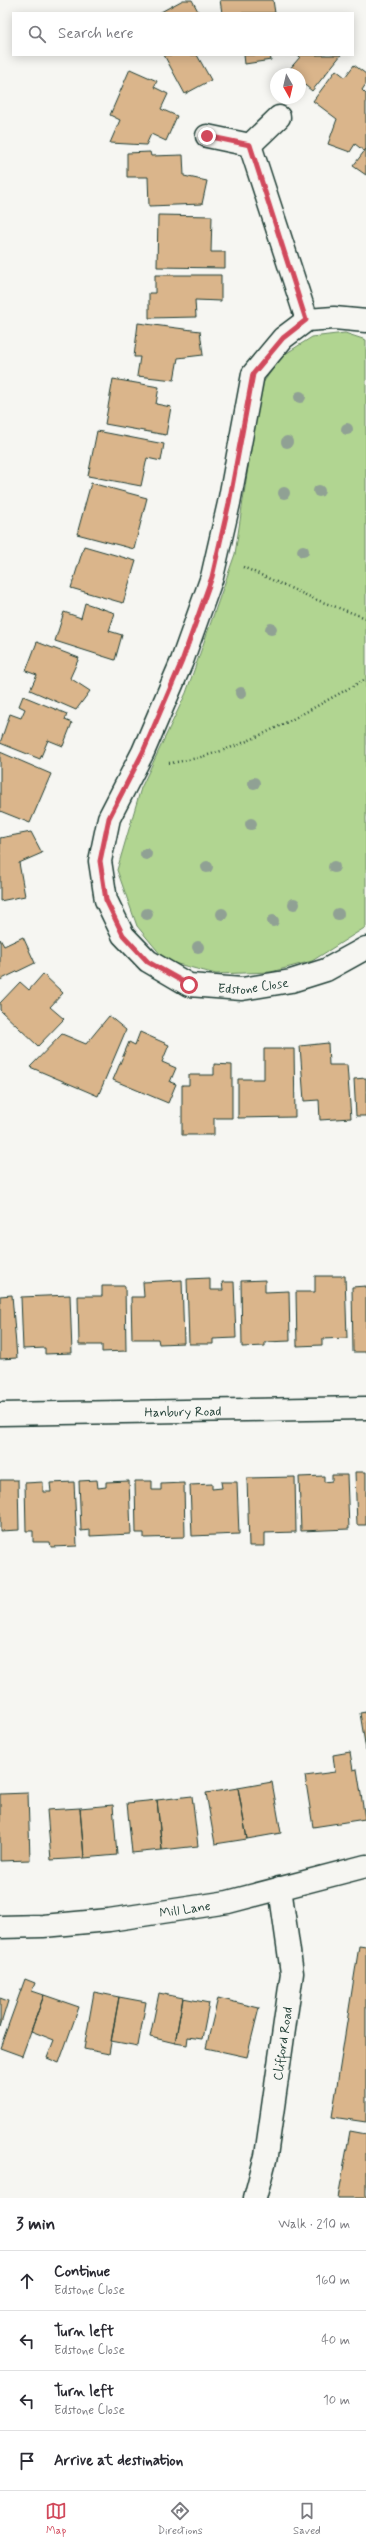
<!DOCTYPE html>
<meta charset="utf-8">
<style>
:root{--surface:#fff;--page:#f7f7f7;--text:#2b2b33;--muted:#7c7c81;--line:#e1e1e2;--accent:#d1495b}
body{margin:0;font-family:Mynerve,sans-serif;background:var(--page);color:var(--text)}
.compass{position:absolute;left:270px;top:68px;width:36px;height:36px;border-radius:50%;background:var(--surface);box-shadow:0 2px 10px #0003;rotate:172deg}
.stop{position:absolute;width:12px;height:12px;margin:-9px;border:3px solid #d1495b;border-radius:50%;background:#fff}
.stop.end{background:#d1495b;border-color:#fff;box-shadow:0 1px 4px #0008}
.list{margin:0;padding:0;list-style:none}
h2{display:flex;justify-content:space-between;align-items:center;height:52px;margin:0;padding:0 16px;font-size:17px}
h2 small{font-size:13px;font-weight:400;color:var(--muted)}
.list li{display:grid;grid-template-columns:26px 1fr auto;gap:12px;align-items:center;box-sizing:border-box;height:60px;padding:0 16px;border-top:1px solid var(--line)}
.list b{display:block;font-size:15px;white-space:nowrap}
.list p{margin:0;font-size:13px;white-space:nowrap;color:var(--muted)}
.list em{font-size:13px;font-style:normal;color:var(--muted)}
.icon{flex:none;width:22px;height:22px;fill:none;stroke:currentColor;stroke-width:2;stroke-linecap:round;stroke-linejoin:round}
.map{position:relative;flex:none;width:366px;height:2198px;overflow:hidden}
.search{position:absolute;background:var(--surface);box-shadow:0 2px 10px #0003;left:12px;right:12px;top:12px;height:44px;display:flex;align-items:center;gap:10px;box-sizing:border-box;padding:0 14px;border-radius:0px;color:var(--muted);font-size:15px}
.sheet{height:292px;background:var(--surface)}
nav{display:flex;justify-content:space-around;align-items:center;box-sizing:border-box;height:56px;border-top:1px solid var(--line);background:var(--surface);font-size:11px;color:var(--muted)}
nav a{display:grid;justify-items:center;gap:2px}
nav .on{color:var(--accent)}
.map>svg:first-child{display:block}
.green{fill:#b1d591;stroke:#688962}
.building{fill:#dab58b;stroke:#1f3d34}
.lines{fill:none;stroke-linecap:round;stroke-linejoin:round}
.street-casing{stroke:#1f3d34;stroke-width:25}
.path{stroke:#1f3d34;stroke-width:2.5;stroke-dasharray:1 3;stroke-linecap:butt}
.street{stroke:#f6f6f2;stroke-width:22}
.tree{fill:#90a194}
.route{stroke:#d1495b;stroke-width:5}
.labels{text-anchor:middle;stroke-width:3.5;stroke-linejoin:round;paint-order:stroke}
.street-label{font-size:13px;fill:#1f3d34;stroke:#f6f6f2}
</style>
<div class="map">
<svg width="366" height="2198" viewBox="0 0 366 2198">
<rect width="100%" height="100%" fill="#f6f6f2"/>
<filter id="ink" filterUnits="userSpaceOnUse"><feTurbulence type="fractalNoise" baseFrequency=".025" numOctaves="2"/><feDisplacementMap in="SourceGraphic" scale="8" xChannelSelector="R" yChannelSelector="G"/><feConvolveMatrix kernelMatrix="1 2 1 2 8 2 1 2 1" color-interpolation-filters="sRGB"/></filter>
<g filter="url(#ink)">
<path class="green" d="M345 333 366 340V927L312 961 271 972 216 974 166 961 137 926 117 870 141 788 186 693 235 554 260 387 282 356 312 337Z"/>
<path class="building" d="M183 0H192L199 13H159Z
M220 0H273L275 13H222Z
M164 55H197L211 80 185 94Z
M244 55H270L271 60 245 64Z
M298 55H341L312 91 300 81V74H291L288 71 300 57Z
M354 65 366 74V84L362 90 366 94V149L364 151 355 144 350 152 328 144 337 119 313 101 336 70 345 77Z
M130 69 157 81 154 87 168 94 161 109 177 116 166 141 151 134 146 145 110 143 120 120 110 115Z
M366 149V175L353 166Z
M150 152 151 156 183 155 184 176 207 181 202 204 149 206 148 177H127V153Z
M158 215 212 216 211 252H225V268L157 267Z
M155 275H221V301L195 300 196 317 149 318V293H155Z
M138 323 200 331 203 355 178 358 174 380 137 376 140 357H134Z
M113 379 159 387 156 404 171 407 166 435 105 424Z
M97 431 164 444 161 461 147 458 141 486 88 476Z
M91 483 147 498 134 549 77 534Z
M84 546 136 561 123 603 71 588Z
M85 603 115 613 109 631 122 635 115 660 55 641 64 612 81 618Z
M37 642 79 658 70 678 90 691 76 710 30 690 37 675 26 671Z
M23 696 67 714 65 720 72 723 63 746 48 740 40 759 0 743 10 714 21 718 25 709 19 706Z
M0 752 51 774 30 823 0 811Z
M31 832 42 853 19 863 25 896 0 901V838Z
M23 937 35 963 0 980V939L4 946Z
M43 974 63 993 50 1007 64 1019 38 1046 0 1010V1003L20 982 29 990Z
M109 1016 126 1030 98 1096 30 1067 62 1034 86 1044Z
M140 1032 169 1045 162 1062 176 1068 170 1082 176 1084 168 1103 113 1080 129 1042 135 1045Z
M328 1043 329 1065H347L351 1118 320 1120 319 1100 304 1101 300 1046Z
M264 1049H294L295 1117 238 1118V1079H264Z
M214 1064 232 1065V1118H214V1135H182V1085H189V1075H214Z
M366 1078V1116H356L354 1079Z
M315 1276H345L347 1338 322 1339V1345L297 1346 296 1292H315Z
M210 1278V1290H223L222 1282H234L236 1338 213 1339V1344H189L187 1279Z
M182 1280 184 1343 159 1344 158 1339H132L131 1297H144L143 1282Z
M265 1280V1292L289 1291 290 1341 265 1342V1346L242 1347 241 1281Z
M102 1286H125L126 1351 102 1352V1345H79L78 1296H102Z
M366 1286V1352H353L352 1287Z
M12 1295 17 1358 0 1359V1296Z
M70 1295 72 1353 45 1354V1348L23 1349 21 1297Z
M355 1472H366V1525H357Z
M332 1475H347L349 1529 301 1531 299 1477 324 1476V1482L332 1481Z
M295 1477 296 1532 265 1533V1546H249L247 1478Z
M0 1480H18L19 1530 0 1531Z
M97 1480 98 1488 106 1487V1482L129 1481 131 1534 90 1536V1530L81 1531 79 1481Z
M135 1481H152V1490H161V1484L184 1483 185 1537 144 1538V1533H136Z
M43 1482V1492H51L50 1483 74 1482 77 1546 51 1547 50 1542H33V1531H26L25 1483Z
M221 1482H237L239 1534 192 1536 190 1485 212 1484V1489L222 1488Z
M366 1712V1750L360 1713Z
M350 1752 353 1770 357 1769 365 1819 313 1827 305 1776 335 1772 333 1755Z
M272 1782 281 1833 247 1839 238 1788Z
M238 1788 247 1839 215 1844 206 1793Z
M28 1793 30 1860 0 1861V1794Z
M192 1796 198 1846 162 1850 157 1800Z
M157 1800 162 1850 132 1853 127 1803Z
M113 1805 117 1855 84 1858 80 1808Z
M80 1808 84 1858 51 1860 47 1810Z
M359 1946 366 1947V2122L332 2117Z
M25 1979 35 1983 32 1991 44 1995 22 2056 0 2048Z
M94 1992 119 1997 109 2054 84 2049Z
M159 1993 183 1998 175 2043 150 2037Z
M44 1995 79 2007 59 2063 47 2058 54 2040 31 2031Z
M119 1997 146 2002 138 2046 111 2041Z
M0 1998 8 2001 0 2027Z
M183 1998 209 2003 202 2039 188 2037 187 2045 175 2043Z
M218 1998 259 2008 247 2057 206 2048Z
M350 2131 366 2134V2198H338Z"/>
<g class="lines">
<defs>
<g id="street">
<path d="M207 136 250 145 279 117"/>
<path d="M250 145 307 320"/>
<path id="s1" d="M366 321 334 318 307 320 283 338 253 374 229 503 212 577 182 661 143 752 109 818 100 861 106 900 123 935 148 961 189 985 242 989 291 981 326 970 366 948"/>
<path id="s2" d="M0 1414 366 1408"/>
<path id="s3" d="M0 1927 43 1926 109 1920 228 1902 366 1866"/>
<path id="s4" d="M255 2198 266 2156 292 1973 280 1888"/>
</g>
</defs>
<use href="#street" class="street-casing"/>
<path class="path" d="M243 567 317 600 366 618
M169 763C239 755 304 712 366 679"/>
<use href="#street" class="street"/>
</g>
<g class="tree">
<circle cx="300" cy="397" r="6"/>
<circle cx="347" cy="429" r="6"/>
<circle cx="287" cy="442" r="6"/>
<circle cx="319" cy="491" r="6"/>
<circle cx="284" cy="493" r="6"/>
<circle cx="303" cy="551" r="6"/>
<circle cx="271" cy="629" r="6"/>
<circle cx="241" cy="693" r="6"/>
<circle cx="254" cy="783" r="6"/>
<circle cx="251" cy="824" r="6"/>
<circle cx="146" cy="854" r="6"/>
<circle cx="207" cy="867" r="6"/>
<circle cx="334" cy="867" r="6"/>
<circle cx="294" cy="904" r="6"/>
<circle cx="147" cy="914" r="6"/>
<circle cx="222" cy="914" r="6"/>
<circle cx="338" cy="914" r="6"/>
<circle cx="273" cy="921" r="6"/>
<circle cx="198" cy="947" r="6"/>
</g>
</g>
<g class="lines" filter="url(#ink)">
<path class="route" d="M189 985 148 962 123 935 106 900 100 861 109 818 143 752 182 661 212 577 229 503 253 374 283 338 306 320 250 145 207 136"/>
</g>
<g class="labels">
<g class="street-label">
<text dy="5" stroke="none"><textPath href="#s1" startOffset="876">Edstone Close</textPath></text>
<text dy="5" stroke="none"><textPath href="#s2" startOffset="183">Hanbury Road</textPath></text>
<text dy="5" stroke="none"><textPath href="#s3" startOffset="186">Mill Lane</textPath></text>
<text dy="5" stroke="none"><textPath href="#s4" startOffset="157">Clifford Road</textPath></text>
</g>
</g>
</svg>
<svg class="compass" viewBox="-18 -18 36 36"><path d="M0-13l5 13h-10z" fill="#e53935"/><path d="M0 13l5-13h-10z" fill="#7c7c81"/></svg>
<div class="stop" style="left:189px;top:985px"></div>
<div class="stop end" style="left:207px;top:136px"></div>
<div class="search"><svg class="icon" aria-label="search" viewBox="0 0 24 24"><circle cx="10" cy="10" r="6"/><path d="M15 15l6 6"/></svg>Search here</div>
</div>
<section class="sheet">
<h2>3 min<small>Walk · 210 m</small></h2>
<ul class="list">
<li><svg class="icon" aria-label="ahead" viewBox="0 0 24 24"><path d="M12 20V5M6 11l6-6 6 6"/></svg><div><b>Continue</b><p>Edstone Close</p></div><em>160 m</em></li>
<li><svg class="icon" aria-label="left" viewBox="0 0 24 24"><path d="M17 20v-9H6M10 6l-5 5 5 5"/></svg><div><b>Turn left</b><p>Edstone Close</p></div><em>40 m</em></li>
<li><svg class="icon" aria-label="left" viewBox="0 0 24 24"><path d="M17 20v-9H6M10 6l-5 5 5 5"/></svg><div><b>Turn left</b><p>Edstone Close</p></div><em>10 m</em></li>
<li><svg class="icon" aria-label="arrive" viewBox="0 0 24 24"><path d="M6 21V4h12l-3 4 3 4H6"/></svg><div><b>Arrive at destination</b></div></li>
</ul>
</section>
<nav>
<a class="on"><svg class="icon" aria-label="map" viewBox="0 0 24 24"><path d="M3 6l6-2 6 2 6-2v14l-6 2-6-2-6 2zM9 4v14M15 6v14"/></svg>Map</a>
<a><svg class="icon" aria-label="directions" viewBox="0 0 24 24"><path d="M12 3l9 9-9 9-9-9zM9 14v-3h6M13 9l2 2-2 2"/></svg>Directions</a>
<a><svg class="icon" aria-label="saved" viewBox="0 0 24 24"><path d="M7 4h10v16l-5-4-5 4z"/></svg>Saved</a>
</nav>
